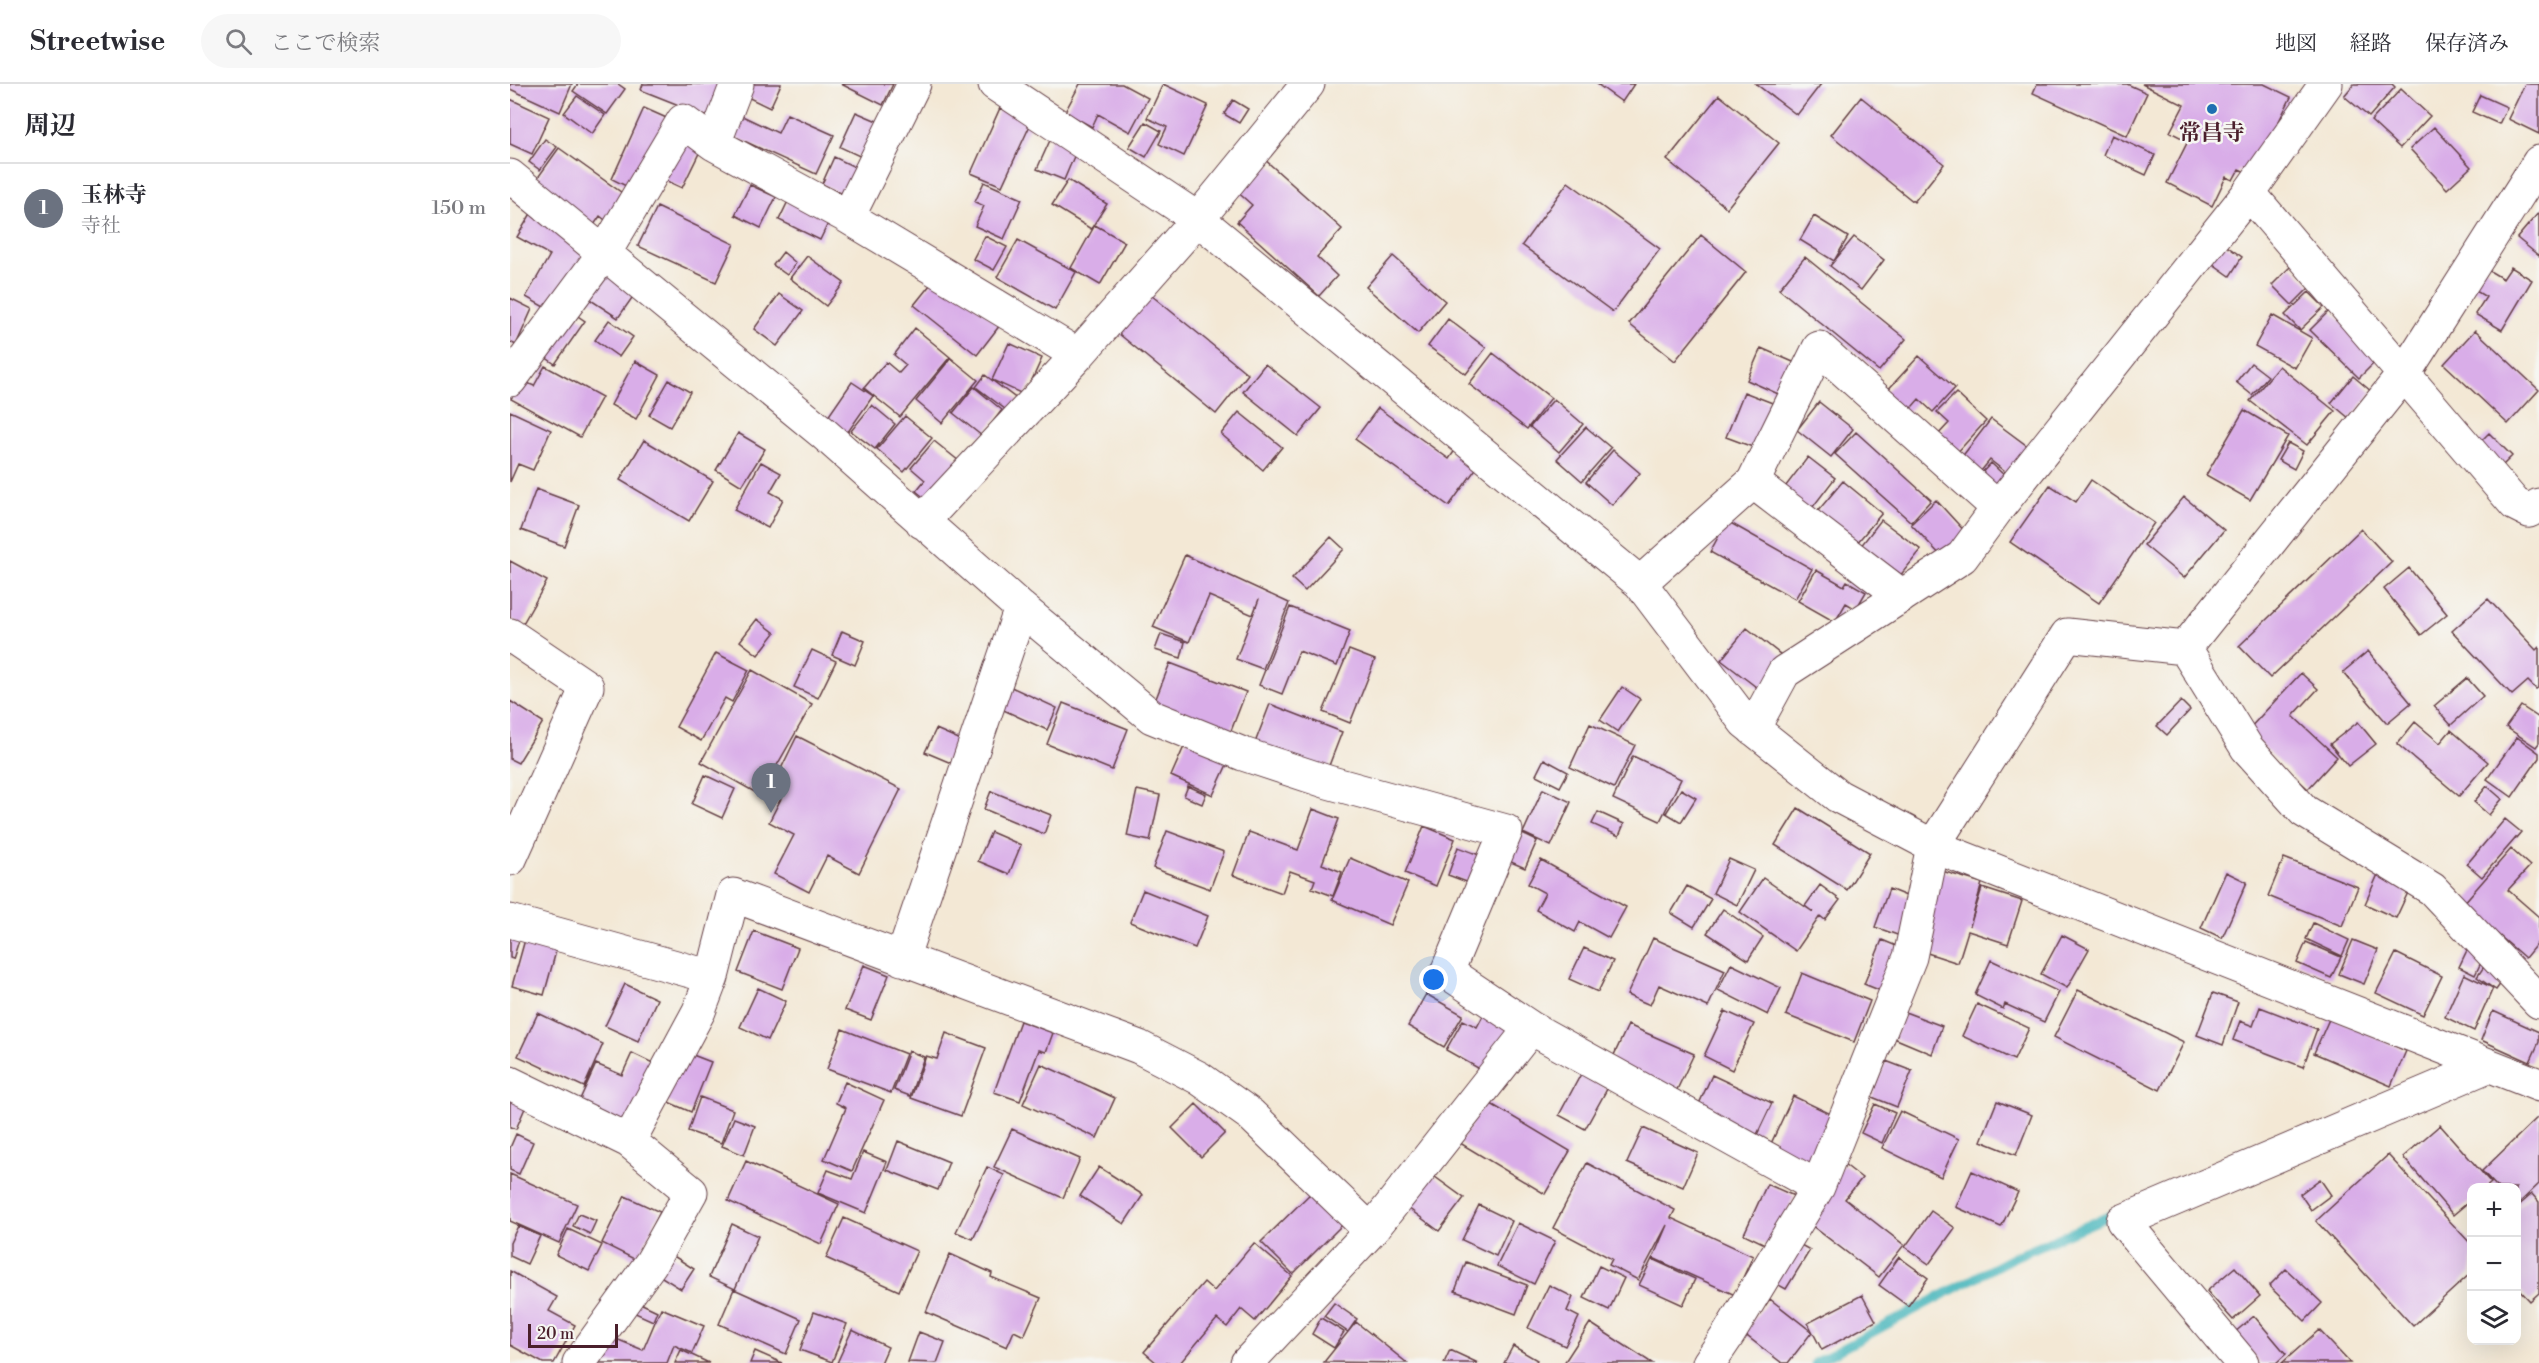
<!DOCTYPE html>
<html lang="ja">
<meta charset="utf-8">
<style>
:root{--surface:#fff;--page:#f7f7f7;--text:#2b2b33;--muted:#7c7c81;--line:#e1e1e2;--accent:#1f6fb2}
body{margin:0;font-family:"Libre Bodoni","Noto Serif JP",serif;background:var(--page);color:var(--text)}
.controls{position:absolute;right:18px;bottom:18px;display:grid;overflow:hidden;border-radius:12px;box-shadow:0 6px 24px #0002}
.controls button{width:54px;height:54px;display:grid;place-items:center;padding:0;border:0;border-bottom:2px solid var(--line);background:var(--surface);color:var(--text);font:30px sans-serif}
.scale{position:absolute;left:18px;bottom:15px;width:90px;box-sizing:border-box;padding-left:6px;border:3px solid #4a1f2b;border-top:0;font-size:16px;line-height:21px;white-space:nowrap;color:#4a1f2b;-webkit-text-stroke:4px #f6f6f2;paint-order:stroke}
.you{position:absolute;left:924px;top:896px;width:21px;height:21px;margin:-15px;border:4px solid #fff;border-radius:50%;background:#1a73e8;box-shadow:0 0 0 9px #1a73e833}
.badge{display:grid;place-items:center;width:39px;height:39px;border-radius:50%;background:var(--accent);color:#fff;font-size:20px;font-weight:700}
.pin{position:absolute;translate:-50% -50px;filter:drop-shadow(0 2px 3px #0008)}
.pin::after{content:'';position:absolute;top:32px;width:21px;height:18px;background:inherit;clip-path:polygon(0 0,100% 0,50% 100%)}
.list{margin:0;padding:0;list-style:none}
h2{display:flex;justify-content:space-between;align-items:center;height:78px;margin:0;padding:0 24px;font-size:26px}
h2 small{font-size:20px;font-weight:400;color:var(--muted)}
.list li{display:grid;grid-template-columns:39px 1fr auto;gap:18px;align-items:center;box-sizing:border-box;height:90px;padding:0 24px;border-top:2px solid var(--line)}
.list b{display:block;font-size:22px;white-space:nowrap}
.list p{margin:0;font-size:20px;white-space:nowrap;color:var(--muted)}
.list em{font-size:20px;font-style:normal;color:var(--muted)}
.icon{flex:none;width:33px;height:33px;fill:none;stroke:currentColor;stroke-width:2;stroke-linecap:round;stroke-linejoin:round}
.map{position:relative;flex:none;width:2029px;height:1279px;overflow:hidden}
header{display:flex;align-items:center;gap:36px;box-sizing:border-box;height:84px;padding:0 30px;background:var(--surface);border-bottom:2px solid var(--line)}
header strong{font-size:28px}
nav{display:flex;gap:33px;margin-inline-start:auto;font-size:21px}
.search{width:420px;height:54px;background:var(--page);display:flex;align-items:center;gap:15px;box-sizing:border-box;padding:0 21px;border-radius:33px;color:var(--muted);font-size:22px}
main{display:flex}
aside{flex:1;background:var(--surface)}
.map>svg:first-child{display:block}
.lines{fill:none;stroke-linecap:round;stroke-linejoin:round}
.stream{stroke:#45b5bb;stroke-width:9}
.building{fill:#d9ade8}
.minor-casing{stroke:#633d44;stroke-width:35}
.minor{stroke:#fff;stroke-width:33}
.poi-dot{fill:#1f6fb2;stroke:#f6f6f2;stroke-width:2}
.labels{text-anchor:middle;stroke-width:5;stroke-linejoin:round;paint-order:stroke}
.poi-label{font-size:22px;font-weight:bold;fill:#4a1f2b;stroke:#f6f6f2}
</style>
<header>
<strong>Streetwise</strong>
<div class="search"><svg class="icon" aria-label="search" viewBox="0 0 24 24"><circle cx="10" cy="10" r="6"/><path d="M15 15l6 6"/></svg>ここで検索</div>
<nav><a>地図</a><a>経路</a><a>保存済み</a></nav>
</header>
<main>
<aside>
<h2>周辺<small></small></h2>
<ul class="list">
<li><span class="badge" style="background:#6b7280">1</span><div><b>玉林寺</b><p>寺社</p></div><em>150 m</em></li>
</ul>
</aside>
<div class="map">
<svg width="2029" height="1279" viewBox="0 0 2029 1279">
<rect width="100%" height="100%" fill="#f6f6f2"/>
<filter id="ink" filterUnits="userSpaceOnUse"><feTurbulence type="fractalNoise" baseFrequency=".0167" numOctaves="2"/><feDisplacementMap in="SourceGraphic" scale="12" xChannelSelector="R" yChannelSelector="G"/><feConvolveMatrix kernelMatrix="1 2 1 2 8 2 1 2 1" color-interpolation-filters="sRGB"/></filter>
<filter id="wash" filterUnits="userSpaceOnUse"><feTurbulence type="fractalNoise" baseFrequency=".008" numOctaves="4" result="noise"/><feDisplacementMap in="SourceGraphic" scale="24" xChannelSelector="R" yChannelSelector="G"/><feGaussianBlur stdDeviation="1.35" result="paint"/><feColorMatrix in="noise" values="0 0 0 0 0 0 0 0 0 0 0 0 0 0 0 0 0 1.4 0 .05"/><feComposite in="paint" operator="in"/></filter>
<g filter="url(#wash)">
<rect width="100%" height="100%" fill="#f3e8d5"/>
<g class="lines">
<path class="stream" d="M1305 1279 1504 1173 1606 1129"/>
</g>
<g id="blocks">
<path class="building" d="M0 0H62L50 28 0 5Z
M68 0H108L115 5 97 30 63 7Z
M133 0H212L199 33 131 6Z
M233 0H271L260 24 229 9Z
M331 0H383L373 21Z
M570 0H612L638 14 620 48 588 30 582 43 555 28Z
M653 0 698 21 674 72 649 60 657 43 637 34Z
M1087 0H1124L1112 18Z
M1246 0H1311L1287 31Z
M1527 0H1617L1637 9 1617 52 1523 9Z
M1632 0H1754L1781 13 1742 91 1729 85 1723 96 1716 93 1702 122 1657 99 1678 57 1660 48 1674 21Z
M1844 0H1882L1885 3 1859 33 1834 12Z
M2015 0H2029V50L1998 35Z
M1891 5 1920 32 1890 64 1861 37Z
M1209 11 1269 59 1217 124 1157 76Z
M1970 11 1997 23 1989 40 1962 28Z
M67 12 95 31 82 50 54 29Z
M1351 13 1434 80 1404 118 1321 51Z
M0 15 39 33 22 70 0 60Z
M723 16 738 25 729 39 714 30Z
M134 24 161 36 128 108 102 95Z
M490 24 522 37 492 102 461 89Z
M346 28 374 40 358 76 330 63Z
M228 30 268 49 277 30 324 51 306 90 219 50Z
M635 38 651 47 636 73 619 63Z
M1924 43 1961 83 1937 105 1900 65Z
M168 51 192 63 172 104 148 93Z
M1602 51 1645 71 1636 91 1593 71Z
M542 52 568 63 554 96 527 85Z
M35 55 47 63 30 86 19 78Z
M49 64 122 116 103 142 90 132 84 141 24 99Z
M324 73 347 84 335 111 312 100Z
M753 74 832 145 807 173 827 192 809 212 727 138 742 121 724 105Z
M558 96 597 120 581 145 542 121Z
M474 98 512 115 494 155 465 142 474 122 465 118Z
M1058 98 1150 165 1103 228 1012 161Z
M240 101 266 113 251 144 225 131Z
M281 111 322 131 310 156 269 136Z
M147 123 224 160 206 198 128 162Z
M23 126 82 160 43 228 16 213 40 171 7 153Z
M2029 128V172L2007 154Z
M1304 132 1338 153 1324 177 1290 156Z
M585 141 615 158 590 201 561 184Z
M1191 151 1236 188 1165 277 1119 240Z
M475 152 497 163 484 186 463 175Z
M1344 153 1374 176 1351 206 1320 182Z
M508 156 566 188 545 226 487 193Z
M1711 158 1732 173 1720 192 1699 177Z
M273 168 286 179 277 191 263 181Z
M297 172 334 199 316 222 280 194Z
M883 172 935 217 908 249 856 203Z
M1295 173 1396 255 1369 287 1269 205Z
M91 179 129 204 108 234 70 209Z
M1781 182 1801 202 1782 221 1762 201Z
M1973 183 1993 195 2001 183 2022 196 1992 246 1965 230 1976 213 1961 204Z
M428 191 490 241 467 271 404 221Z
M1799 208 1814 223 1790 246 1775 231Z
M269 210 293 227 267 262 244 245Z
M641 211 738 290 706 330 609 250Z
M0 214 22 225 6 261 0 258Z
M56 224 75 237 45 280 25 266Z
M1820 226 1869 274 1849 294 1800 246Z
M1762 231 1802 254 1785 284 1745 262Z
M938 235 976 264 956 290 918 262Z
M99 236 123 253 109 273 85 256Z
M405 244 440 273 390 333 354 304 376 278 389 289 396 281 384 271Z
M1965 246 2029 306 1998 340 1934 280Z
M499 259 532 274 515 311 482 296Z
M1251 264 1290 281 1275 313 1237 296Z
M983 269 1041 314 1017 345 959 300Z
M1409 272 1445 304 1423 328 1409 315 1396 330 1374 310Z
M441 274 468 296 432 339 406 317Z
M125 277 150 291 126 335 101 321Z
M1741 279 1758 292 1742 311 1726 298Z
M755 280 811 324 788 352 733 308Z
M35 282 92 313 70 353 1 315 11 296 24 302Z
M1769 282 1825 327 1797 361 1740 317Z
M475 291 508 316 499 328 466 303Z
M1843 292 1862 308 1840 335 1821 319Z
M159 296 180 308 160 343 139 331Z
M342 298 363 312 333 355 313 340Z
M464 303 492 326 472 352 443 329Z
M1234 308 1265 320 1248 365 1216 353Z
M1446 309 1476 337 1445 371 1426 353 1439 339 1427 328Z
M1044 315 1073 340 1049 368 1020 343Z
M1309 318 1343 345 1321 373 1287 346Z
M362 321 385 340 365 365 341 347Z
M868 324 939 375 950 359 973 375 939 422 845 355Z
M1734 326 1778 352 1740 416 1696 391Z
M0 327 41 346 23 386 8 380 0 398Z
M729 328 772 363 753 386 711 350Z
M395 332 422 354 394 388 367 365Z
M1481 335 1520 364 1499 391 1480 376 1466 393 1448 378Z
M1076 343 1101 364 1072 397 1047 375Z
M1346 348 1421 416 1401 438 1325 370Z
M228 349 255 365 232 402 206 386Z
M1979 349 2002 372 1989 385 1966 362Z
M134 356 203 397 179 437 110 396Z
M424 357 454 381 422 420 406 407 415 396 401 384Z
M1778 359 1793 367 1784 385 1768 376Z
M1103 366 1130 389 1102 421 1076 398Z
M1298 373 1325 394 1299 428 1272 407Z
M251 378 271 389 260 408 273 415 258 444 224 426Z
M1481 379 1495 392 1481 407 1467 394Z
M1581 396 1644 439 1589 519 1500 458 1540 401 1566 418Z
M1333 397 1372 429 1341 466 1302 434Z
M26 405 69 421 54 462 11 446Z
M1674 413 1714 446 1674 494 1634 461Z
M1426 416 1459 452 1434 475 1401 440Z
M1371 436 1411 466 1389 493 1350 463Z
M1217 437 1302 485 1285 515 1200 468Z
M1851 445 1882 478 1760 594 1729 562Z
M821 453 834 465 795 507 782 495Z
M675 471 779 519 753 585 726 575 749 515 743 531 699 512 679 558 643 543Z
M0 477 37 497 12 541 0 534Z
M1899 484 1937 530 1911 551 1874 505Z
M1306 486 1334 502 1337 497 1356 508 1346 525 1336 519 1325 538 1288 517Z
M1978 515 2026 566 2029 563V603L2026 605 2018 597 2002 611 1942 547Z
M780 523 840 547 827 582 789 567 772 610 749 601Z
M247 535 265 549 248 571 230 557Z
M1237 544 1275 574 1250 606 1211 576Z
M332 547 355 557 345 581 322 571Z
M651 550 675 558 671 574 645 566Z
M302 566 326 577 308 614 284 603Z
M839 566 865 576 840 639 813 628Z
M1858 567 1901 619 1877 639 1833 588Z
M206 569 239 586 222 618 215 614 191 657 166 643Z
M660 579 736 608 719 652 643 622Z
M242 586 302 620 250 711 191 678Z
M1791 589 1808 605 1783 632 1827 673 1798 705 1737 647Z
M1957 594 1973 612 1941 641 1924 622Z
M499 602 547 624 537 646 489 624Z
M1112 603 1130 615 1108 648 1090 636Z
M0 617 33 638 8 679 0 675Z
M1671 617 1680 626 1657 651 1647 642Z
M553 619 618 645 602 686 537 660Z
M760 620 832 648 815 692 743 664Z
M2011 622 2029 634V659L2026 663 1996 643Z
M1848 638 1866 660 1838 682 1820 660Z
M1905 638 1930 659 1941 646 1978 678 1949 712 1887 660Z
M1080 640 1125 661 1104 704 1060 683Z
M426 645 451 656 441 679 415 668Z
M287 652 391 705 349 789 317 772 299 808 264 790 284 751 259 738 279 699 267 693Z
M2007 653 2029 669V674L2002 713 1977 695Z
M677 656 719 676 703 711 661 692Z
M1123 672 1171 695 1150 737 1103 715Z
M1034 675 1058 688 1050 703 1026 691Z
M195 691 225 705 212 734 182 720Z
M678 702 696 710 692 720 674 712Z
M1977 702 1992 715 1979 731 1964 718Z
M1033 705 1061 718 1041 762 1013 749Z
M1171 705 1186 714 1171 738 1156 729Z
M627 706 650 711 640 757 617 752Z
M481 707 541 731 534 750 474 725Z
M1288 724 1360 769 1337 806 1265 761Z
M803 725 829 735 812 780 832 788 823 812 802 804 805 796 780 787 772 809 723 791 739 748 788 766Z
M1088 728 1114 740 1109 752 1082 740Z
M1995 735 2011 748 1972 793 1957 780Z
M914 742 945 755 926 802 895 789Z
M657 747 714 768 700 805 643 784Z
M1006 747 1027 757 1015 784 994 775Z
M481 748 511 761 499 790 468 777Z
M948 763 972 772 962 800 938 791Z
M2001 765 2020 782 1998 806 2029 833V857L2015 874 1953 820Z
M840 774 898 799 880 841 822 816Z
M1774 774 1848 803 1832 842 1758 812Z
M1219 775 1244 786 1227 821 1203 809Z
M1031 776 1116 823 1099 854 1070 838 1065 848 1026 826 1035 809 1018 800Z
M1432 787 1472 799 1460 842 1472 804 1512 817 1498 860 1458 847 1448 879 1408 866Z
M1716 788 1737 798 1712 854 1691 844Z
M1869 788 1901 802 1886 834 1855 820Z
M1253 794 1303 828 1295 822 1310 801 1330 816 1315 836 1310 832 1286 867 1230 828Z
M1177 802 1201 815 1184 843 1161 829Z
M1379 805 1406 816 1393 853 1365 843Z
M633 806 698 832 685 864 620 838Z
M1213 825 1253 853 1238 876 1197 849Z
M1803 839 1839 856 1832 872 1796 855Z
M0 847 11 850 3 875 0 874Z
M244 847 288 864 272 905 228 888Z
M1552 851 1579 865 1557 904 1531 890Z
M16 852 48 860 34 911 2 902Z
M1143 854 1215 886 1198 923 1149 901 1140 921 1117 911Z
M1372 856 1396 866 1379 910 1354 900Z
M1843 856 1868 866 1854 900 1829 890Z
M1796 858 1831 873 1821 894 1787 879Z
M1960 860 1976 868 1965 891 1949 883Z
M1074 864 1103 877 1088 908 1059 895Z
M1886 869 1932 892 1913 931 1866 909Z
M1979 875 1999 888 1986 906 1967 893Z
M1481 876 1549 908 1534 938 1495 920 1493 925 1465 911Z
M1221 880 1271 904 1258 931 1208 906Z
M354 881 379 891 361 936 335 926Z
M1292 889 1360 917 1344 958 1276 931Z
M1954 890 1983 904 1964 947 1935 933Z
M115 900 147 915 128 957 95 942Z
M248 904 276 917 258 956 230 943Z
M1568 906 1674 958 1650 1006 1544 953Z
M1703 909 1728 918 1713 961 1687 951Z
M916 910 953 931 934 963 898 942Z
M1467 920 1519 944 1504 976 1452 952Z
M1750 923 1807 945 1793 983 1723 956 1730 937 1743 942Z
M1215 927 1244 940 1222 986 1194 972Z
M1983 927 2029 948V958L2020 978 1971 956Z
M975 928 1001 942 975 988 936 966 953 936 967 943Z
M1395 928 1432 942 1422 970 1384 954Z
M28 929 93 960 74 1003 8 972Z
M1820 933 1896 967 1881 1002 1804 969Z
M510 937 543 949 536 968 529 966 510 1017 484 1008Z
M1118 941 1184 970 1163 1014 1098 984Z
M332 945 396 970 381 1009 317 985Z
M436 949 476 964 451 1032 401 1014 416 972 427 975Z
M399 967 414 973 400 1012 384 1006Z
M175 968 201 978 181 1028 156 1017Z
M122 969 145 980 116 1045 67 1022 86 980 112 991Z
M1376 977 1402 987 1387 1023 1362 1013Z
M531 980 605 1014 587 1054 513 1020Z
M1071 990 1097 1005 1075 1045 1049 1031Z
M1202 991 1262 1019 1244 1057 1185 1029Z
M335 998 374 1016 342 1087 314 1075 336 1024 326 1019Z
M0 1009 18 1017 6 1045 0 1043Z
M1283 1012 1323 1031 1300 1083 1259 1064Z
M190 1013 223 1026 211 1059 178 1047Z
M976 1017 1060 1067 1035 1110 950 1059Z
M1487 1017 1522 1031 1506 1071 1471 1057Z
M686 1020 715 1049 691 1073 662 1044Z
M1365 1020 1385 1029 1372 1059 1351 1049Z
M1390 1027 1449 1055 1431 1093 1372 1064Z
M2029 1032V1100L2006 1122V1104H1988L1972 1087Z
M224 1034 245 1042 234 1071 212 1062Z
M1930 1041 1981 1099 1975 1104H1962V1115L1943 1131 1893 1073Z
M1133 1044 1188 1069 1173 1103 1117 1079Z
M502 1045 570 1075 553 1114 484 1083Z
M6 1050 23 1058 9 1090 0 1086V1064Z
M388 1057 439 1078 428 1106 377 1086Z
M353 1068 377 1078 356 1129 308 1109 318 1086 342 1095Z
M1878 1071 1962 1161V1188L1903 1242 1806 1137Z
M236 1077 329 1120 311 1160 218 1117Z
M1077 1079 1165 1126 1161 1134 1243 1172 1225 1211 1143 1174 1157 1141 1128 1196 1099 1181 1102 1175 1043 1144Z
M1334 1080 1352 1094 1335 1115 1394 1161 1369 1193 1292 1134Z
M477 1083 494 1091 463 1155 446 1148Z
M589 1083 633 1111 614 1140 570 1112Z
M914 1085 954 1114 929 1147 890 1118Z
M1462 1087 1508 1108 1491 1143 1446 1123Z
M0 1090 67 1120 49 1159 0 1137Z
M1810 1095 1821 1111 1801 1126 1790 1110Z
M1257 1100 1284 1112 1261 1163 1234 1150Z
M805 1105 836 1137 783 1190 751 1158Z
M2022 1110 2029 1118V1209L2020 1217 2006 1202V1124Z
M115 1112 150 1128 126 1176 92 1159Z
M969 1121 1002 1137 986 1172 952 1156Z
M1421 1127 1445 1144 1419 1180 1395 1163Z
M69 1130 86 1137 80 1150 63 1142Z
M334 1134 407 1167 389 1207 316 1174Z
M1008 1139 1045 1157 1024 1200 987 1182Z
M222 1140 248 1152 225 1205 199 1193Z
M8 1142 30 1152 17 1180 0 1172V1159Z
M58 1145 92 1161 79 1187 46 1171Z
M1280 1155 1300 1166 1276 1205 1256 1194Z
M744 1159 782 1192 745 1237 731 1225 717 1243 707 1235 670 1279H647L634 1268 694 1198 704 1207Z
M151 1164 184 1185 171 1205 139 1185Z
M440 1170 482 1189 481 1193 531 1214 514 1252 504 1247 497 1263 416 1228Z
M1389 1173 1418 1194 1398 1222 1369 1201Z
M1142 1175 1185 1195 1173 1221 1129 1201Z
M956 1178 1017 1201 1006 1230 945 1207Z
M1089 1182 1114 1194 1099 1226 1074 1214Z
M1725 1183 1750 1212 1723 1236 1697 1207Z
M1776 1185 1812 1219 1795 1237 1759 1202Z
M0 1187 47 1213 39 1227 65 1241 44 1279H33L0 1261Z
M1039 1201 1063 1213 1057 1227 1069 1233 1055 1262 1018 1244Z
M224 1205 291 1235 276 1270 209 1240Z
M1352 1211 1366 1237 1312 1266 1298 1239Z
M1260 1215 1302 1248 1278 1279H1272L1233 1249Z
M128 1218 147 1227 143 1237 123 1228Z
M824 1219 847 1235 838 1248 814 1232Z
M151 1224 194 1242 182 1269 164 1261 157 1279H84L94 1250 133 1266Z
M304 1228 337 1240 322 1278 290 1266Z
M1744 1232 1776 1270 1766 1279H1750L1724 1249Z
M811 1234 834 1248 824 1264 802 1250Z
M846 1238 897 1279 814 1278Z
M1080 1239 1142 1279H1054Z
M342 1246 378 1263 371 1279H327Z
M1809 1246 1840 1279H1772Z
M409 1248 435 1258 427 1279 398 1278Z
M1003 1262 1027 1276 1025 1279H994Z
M171 1266 199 1279H165Z
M940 1266 968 1279H934Z
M245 1267 272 1279H240Z"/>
</g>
</g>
<g filter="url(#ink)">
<use href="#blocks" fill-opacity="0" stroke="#633d44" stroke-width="1.5"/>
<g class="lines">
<defs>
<path id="minor" d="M485 0 688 135 1130 499 1235 638 1328 712 1423 762 2029 1001
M204 60 338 133 404 0
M0 92 312 348 511 524 642 633 733 670 818 698 996 747 937 888 1021 944 1308 1103
M1739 109 2005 420 2019 427 2029 421
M338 133 568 271
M0 296 95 168 173 37 204 60 227 0
M1243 398 1392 512
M1488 424 1738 110 1816 0
M412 438 568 271 688 135 798 0
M1130 499 1243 398 1309 264 1488 424 1452 473 1274 588 1243 645
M0 551 77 603 0 775
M1675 564 1737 664 1794 727 1922 805 2029 918
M0 837 202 893
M392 875 511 524
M0 999 119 1057
M69 1279 141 1179 181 1108 119 1057 189 927 202 893 223 811 629 963 689 994 741 1031 861 1147
M737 1279 861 1147 1021 944
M1199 1279 1218 1251 1308 1103 1400 873 1423 762 1557 551 1675 564 1894 290 2029 78
M1732 1279 1613 1137 1978 982"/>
</defs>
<use href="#minor" class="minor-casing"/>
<use href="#minor" class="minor"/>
</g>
</g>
<circle class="poi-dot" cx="1702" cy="25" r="6"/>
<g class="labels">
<g class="poi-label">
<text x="1702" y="56">常昌寺</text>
</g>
</g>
</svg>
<div class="controls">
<button>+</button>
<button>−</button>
<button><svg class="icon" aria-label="layers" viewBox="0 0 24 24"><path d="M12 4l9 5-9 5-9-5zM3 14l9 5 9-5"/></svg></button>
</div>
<div class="scale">20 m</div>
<div class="you"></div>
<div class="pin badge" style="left:261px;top:729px;background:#6b7280">1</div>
</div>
</main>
